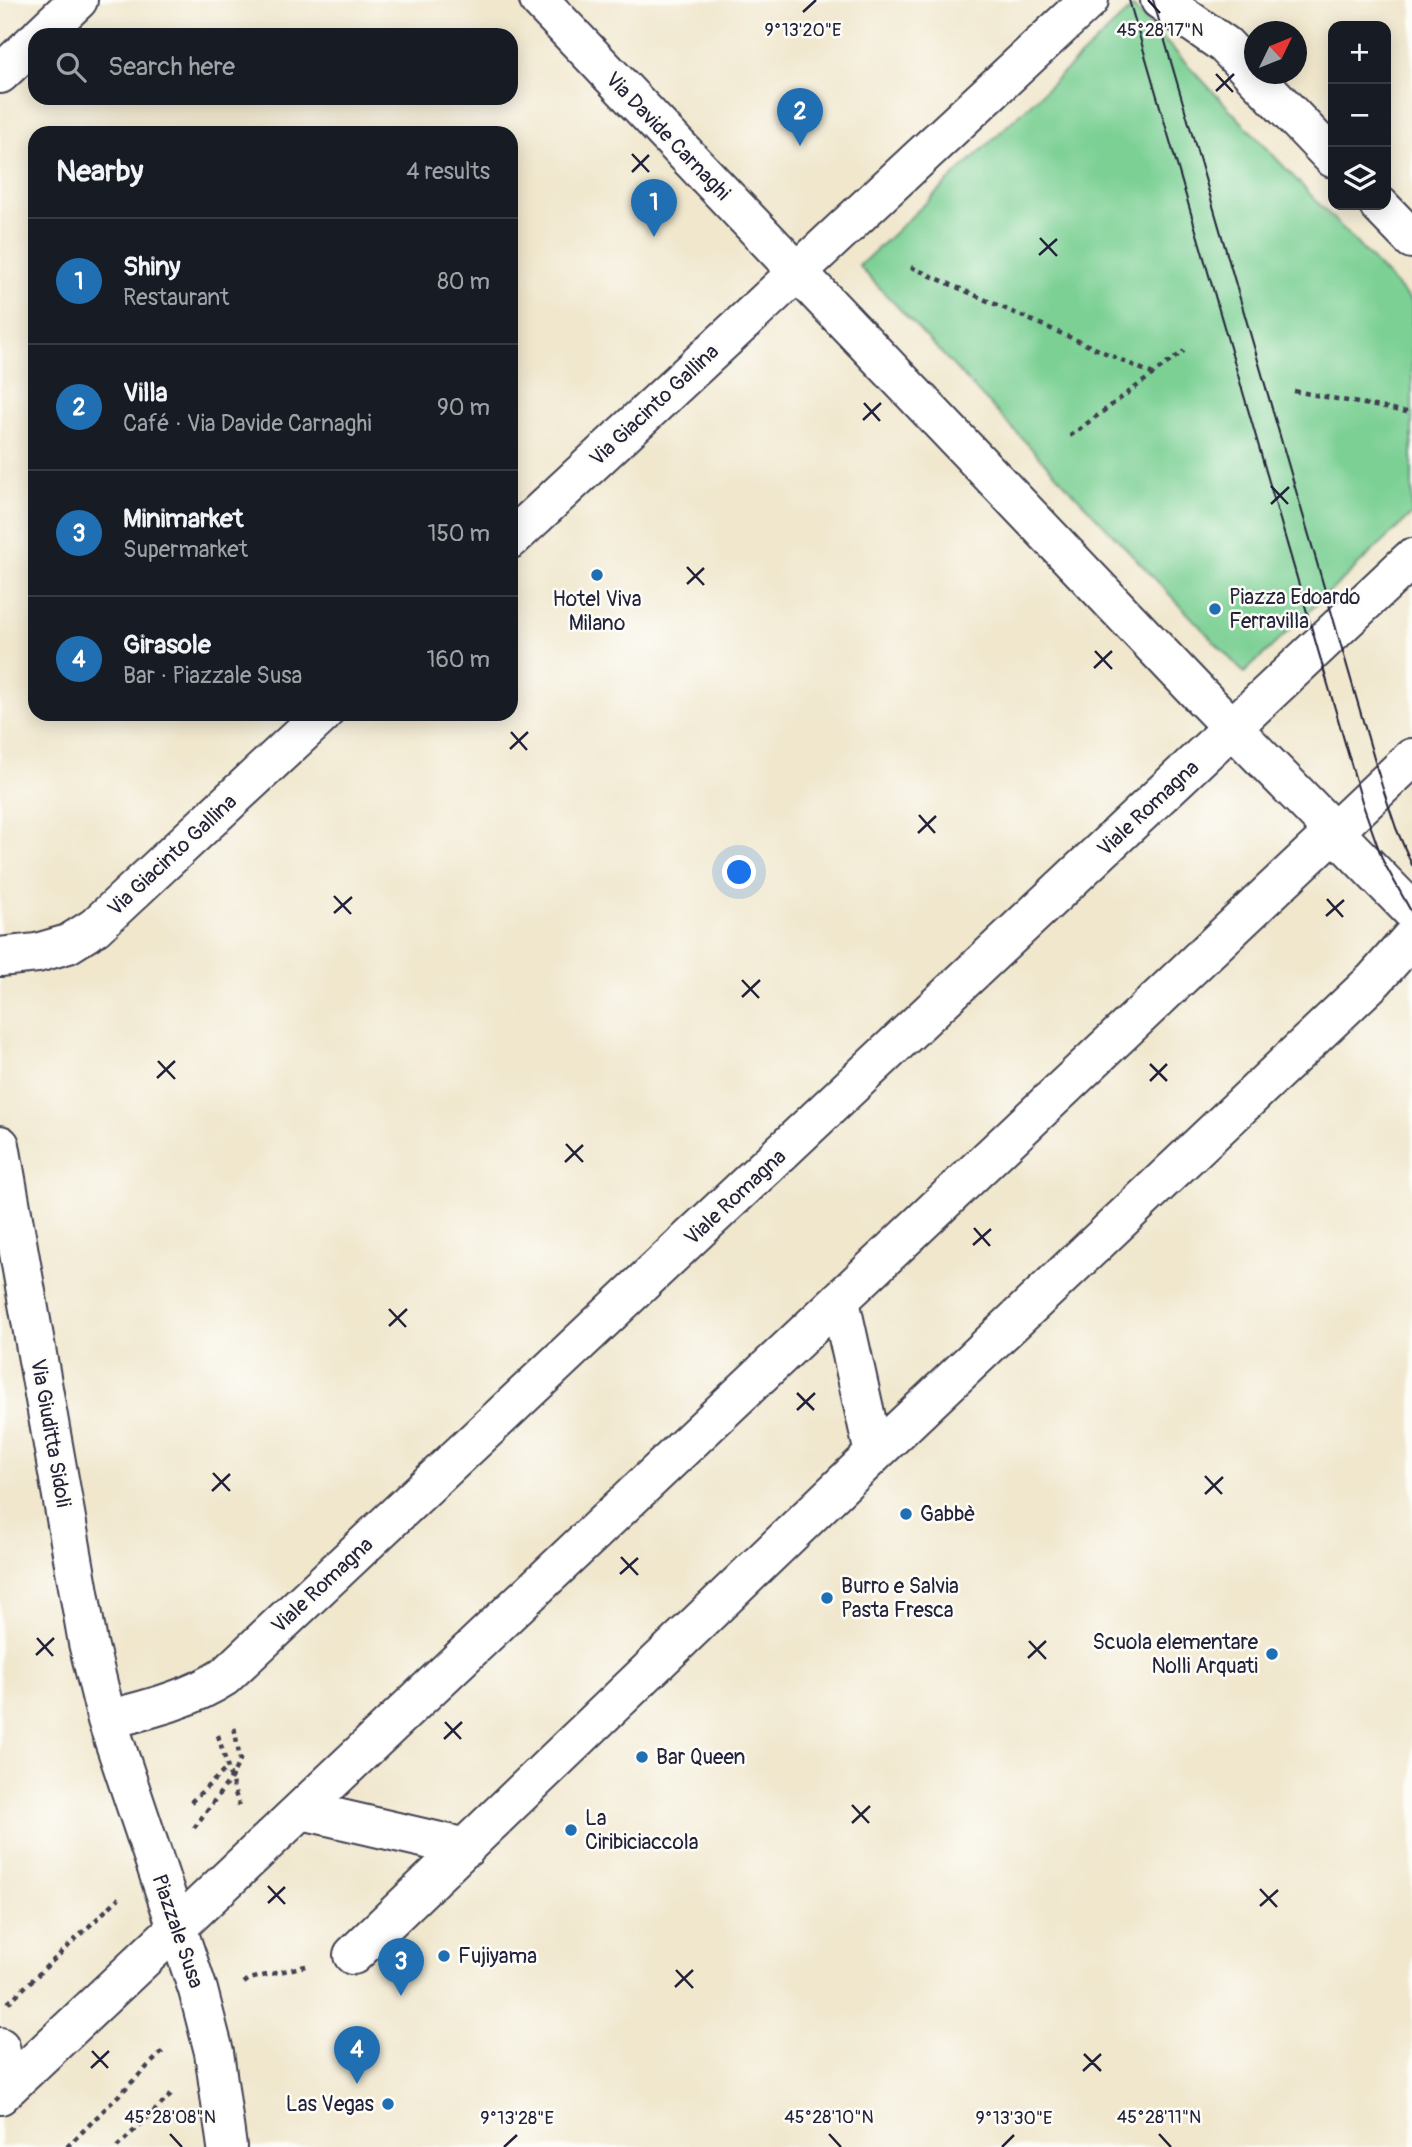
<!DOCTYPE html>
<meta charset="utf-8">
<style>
:root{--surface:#171b24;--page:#242831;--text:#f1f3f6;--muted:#9ea1a6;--line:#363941;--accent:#1f6fb2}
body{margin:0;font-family:Pangolin,sans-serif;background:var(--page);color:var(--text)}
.controls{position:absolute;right:21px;top:21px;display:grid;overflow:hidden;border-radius:14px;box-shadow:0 4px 18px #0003}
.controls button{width:63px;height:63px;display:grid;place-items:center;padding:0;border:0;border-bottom:2px solid var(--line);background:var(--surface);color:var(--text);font:35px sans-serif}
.compass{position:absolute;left:1244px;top:21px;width:63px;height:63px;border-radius:50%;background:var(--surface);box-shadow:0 4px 18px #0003;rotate:47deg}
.you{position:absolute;left:740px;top:873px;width:24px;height:24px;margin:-18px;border:5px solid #fff;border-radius:50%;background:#1a73e8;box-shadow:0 0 0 10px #1a73e833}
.badge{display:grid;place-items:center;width:46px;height:46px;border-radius:50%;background:var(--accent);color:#fff;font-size:23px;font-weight:700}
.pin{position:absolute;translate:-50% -58px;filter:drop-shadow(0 2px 4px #0008)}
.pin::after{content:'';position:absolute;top:37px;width:24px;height:21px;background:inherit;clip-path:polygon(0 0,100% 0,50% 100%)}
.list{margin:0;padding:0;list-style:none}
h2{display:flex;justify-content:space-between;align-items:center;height:91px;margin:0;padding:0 28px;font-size:30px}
h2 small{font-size:23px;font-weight:400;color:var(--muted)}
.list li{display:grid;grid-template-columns:46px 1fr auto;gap:21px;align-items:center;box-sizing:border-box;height:126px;padding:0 28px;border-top:2px solid var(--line)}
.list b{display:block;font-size:26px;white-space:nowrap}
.list p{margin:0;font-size:23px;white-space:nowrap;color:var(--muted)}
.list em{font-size:23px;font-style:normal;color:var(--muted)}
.icon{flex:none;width:38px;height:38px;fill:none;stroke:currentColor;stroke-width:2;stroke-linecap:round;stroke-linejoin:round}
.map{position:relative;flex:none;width:1412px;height:2147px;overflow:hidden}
.search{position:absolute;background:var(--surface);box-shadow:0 4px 18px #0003;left:28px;top:28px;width:490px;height:77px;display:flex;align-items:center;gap:18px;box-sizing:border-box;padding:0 24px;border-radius:21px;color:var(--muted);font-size:26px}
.panel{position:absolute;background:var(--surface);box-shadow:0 4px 18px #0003;left:28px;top:126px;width:490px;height:595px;border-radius:21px}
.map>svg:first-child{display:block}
.green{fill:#7bd094;stroke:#4e7968;stroke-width:2}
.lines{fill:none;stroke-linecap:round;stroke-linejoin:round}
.minor-casing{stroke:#414051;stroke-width:42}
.major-casing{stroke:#414051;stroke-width:42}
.path{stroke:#414051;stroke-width:4.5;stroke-dasharray:5 5;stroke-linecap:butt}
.minor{stroke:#fff;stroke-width:38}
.major{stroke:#fff;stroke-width:38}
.tram{stroke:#22223b;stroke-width:2}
.ticks{fill:none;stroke:#22223b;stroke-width:2.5}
.poi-dot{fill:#1f6fb2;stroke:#fdfcf7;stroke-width:2.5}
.labels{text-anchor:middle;stroke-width:5;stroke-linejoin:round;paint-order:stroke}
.street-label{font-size:21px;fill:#22223b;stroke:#fdfcf7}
.poi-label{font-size:21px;fill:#22223b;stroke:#fdfcf7;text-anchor:start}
.ticks-label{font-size:18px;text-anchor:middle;fill:#22223b;stroke:#fdfcf7;stroke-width:5;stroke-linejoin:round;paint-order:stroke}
</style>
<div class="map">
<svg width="1412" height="2147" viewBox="0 0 1412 2147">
<rect width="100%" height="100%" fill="#fdfcf7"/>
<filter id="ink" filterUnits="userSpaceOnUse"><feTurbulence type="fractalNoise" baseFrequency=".0143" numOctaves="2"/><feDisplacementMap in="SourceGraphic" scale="14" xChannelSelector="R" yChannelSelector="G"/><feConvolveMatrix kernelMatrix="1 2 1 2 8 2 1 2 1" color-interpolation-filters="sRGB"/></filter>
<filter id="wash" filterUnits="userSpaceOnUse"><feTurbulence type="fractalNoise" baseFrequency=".00686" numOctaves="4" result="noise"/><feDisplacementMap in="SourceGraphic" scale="28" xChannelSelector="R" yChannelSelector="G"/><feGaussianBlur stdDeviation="1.57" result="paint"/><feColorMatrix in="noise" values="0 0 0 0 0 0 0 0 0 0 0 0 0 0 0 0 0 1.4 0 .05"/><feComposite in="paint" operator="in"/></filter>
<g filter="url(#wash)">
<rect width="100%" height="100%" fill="#f0e7cd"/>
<path class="green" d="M1133 7 1412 302V514L1244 673 859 266Z"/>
</g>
<g filter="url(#ink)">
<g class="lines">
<defs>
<path id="minor" d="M539 0 1202 697 1412 911
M1160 0 1225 45 1333 158
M41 35 78 0
M0 74 35 41
M1379 205 1412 239
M511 539 1089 0
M0 957 37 953 68 944 95 927 323 714
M0 1145 88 1643 107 1720 198 1990 214 2052 227 2147
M840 1301 874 1454
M107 1720C148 1709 188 1700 224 1677L1412 558
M302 1810 466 1848
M353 1955 874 1454 1374 980 1412 937
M0 2047 2 2057 0 2095"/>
<path id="major" d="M0 2095 1412 758"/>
</defs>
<use href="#minor" class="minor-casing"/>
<use href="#major" class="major-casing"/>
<path class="path" d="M911 267 1153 374
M1294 391 1412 413
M1070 436 1184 351
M218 1735 239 1806
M191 1802 228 1767
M194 1828 231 1778 240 1760 234 1726
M244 1983 249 1979 310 1965
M8 2003 119 1898
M67 2147 165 2049
M117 2147 173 2093"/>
<use href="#minor" class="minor"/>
<use href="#major" class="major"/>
<path class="tram" d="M1129 0 1363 805 1383 861 1412 913
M1153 0 1382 786 1396 828 1412 865"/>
</g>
</g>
<path class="ticks" d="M1148 0 1160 13M803 12 816 0M1216 74 1233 92M1216 91 1234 74M632 154 649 172M632 172 649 155M1040 238 1057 256M1039 255 1057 239M864 403 880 421M863 420 881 403M1271 486 1288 504M1271 504 1289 487M687 567 704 585M687 584 704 568M1095 651 1112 669M1094 668 1112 651M511 732 527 750M510 749 528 732M919 815 935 833M918 833 936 816M334 896 351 914M1327 899 1343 917M334 913 352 897M1326 916 1344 900M742 980 759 998M742 997 760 980M158 1061 175 1079M1150 1064 1167 1081M157 1078 175 1061M1150 1081 1167 1064M566 1144 583 1162M565 1162 583 1145M974 1228 990 1246M973 1245 991 1229M389 1309 406 1327M389 1326 407 1309M797 1393 814 1410M797 1410 815 1393M213 1473 230 1491M1205 1476 1222 1494M212 1491 230 1474M1205 1494 1223 1477M621 1557 638 1575M620 1574 638 1558M37 1638 53 1656M1029 1641 1046 1659M36 1655 54 1638M1028 1658 1046 1641M445 1722 461 1739M444 1739 462 1722M852 1805 869 1823M852 1823 870 1806M268 1886 285 1904M1260 1889 1277 1907M268 1903 285 1887M1260 1906 1278 1890M676 1970 693 1988M675 1987 693 1970M92 2051 108 2068M1084 2054 1101 2071M91 2068 109 2051M1083 2071 1101 2054M170 2134 182 2147M829 2134 841 2147M1159 2134 1171 2147M504 2147 517 2135M1002 2147 1014 2135"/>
<g class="poi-dot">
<circle cx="597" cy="575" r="7"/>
<circle cx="1215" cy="609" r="7"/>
<circle cx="906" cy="1514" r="7"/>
<circle cx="827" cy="1598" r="7"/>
<circle cx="1272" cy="1654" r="7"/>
<circle cx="642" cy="1757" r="7"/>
<circle cx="571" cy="1830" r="7"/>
<circle cx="444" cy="1956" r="7"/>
<circle cx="388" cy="2104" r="7"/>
</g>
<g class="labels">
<g class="street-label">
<text transform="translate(668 136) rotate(46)" y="7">Via Davide Carnaghi</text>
<text transform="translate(654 405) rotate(-43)" y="7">Via Giacinto Gallina</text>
<text transform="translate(1148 808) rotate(-43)" y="7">Viale Romagna</text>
<text transform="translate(172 855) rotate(-43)" y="7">Via Giacinto Gallina</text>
<text transform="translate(735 1197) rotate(-43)" y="7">Viale Romagna</text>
<text transform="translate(51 1433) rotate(80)" y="7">Via Giuditta Sidoli</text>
<text transform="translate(322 1585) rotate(-43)" y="7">Viale Romagna</text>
<text transform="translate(178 1931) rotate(71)" y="7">Piazzale Susa</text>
</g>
<g class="poi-label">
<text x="1229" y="604">Piazza Edoardo<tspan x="1229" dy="24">Ferravilla</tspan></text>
<text x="597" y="606" text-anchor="middle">Hotel Viva<tspan x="597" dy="24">Milano</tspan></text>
<text x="920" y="1521">Gabbè</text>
<text x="841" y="1593">Burro e Salvia<tspan x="841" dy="24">Pasta Fresca</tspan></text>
<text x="1258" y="1649" text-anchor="end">Scuola elementare<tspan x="1258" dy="24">Nolli Arquati</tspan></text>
<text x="656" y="1764">Bar Queen</text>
<text x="585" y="1825">La<tspan x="585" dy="24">Ciribiciaccola</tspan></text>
<text x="458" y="1963">Fujiyama</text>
<text x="374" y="2111" text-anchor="end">Las Vegas</text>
</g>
</g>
<g class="ticks-label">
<text x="803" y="36">9°13'20"E</text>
<text x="1160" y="36">45°28'17"N</text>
<text x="170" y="2123">45°28'08"N</text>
<text x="829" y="2123">45°28'10"N</text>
<text x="1159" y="2123">45°28'11"N</text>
<text x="517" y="2124">9°13'28"E</text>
<text x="1014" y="2124">9°13'30"E</text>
</g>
</svg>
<div class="controls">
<button>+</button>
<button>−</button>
<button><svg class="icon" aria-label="layers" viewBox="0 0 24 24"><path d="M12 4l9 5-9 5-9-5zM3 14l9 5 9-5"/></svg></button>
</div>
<svg class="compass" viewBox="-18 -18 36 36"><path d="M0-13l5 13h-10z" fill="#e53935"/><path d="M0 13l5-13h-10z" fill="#9ea1a6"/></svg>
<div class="you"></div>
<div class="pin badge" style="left:654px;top:237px">1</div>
<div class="pin badge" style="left:800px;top:146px">2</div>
<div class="pin badge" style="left:401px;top:1996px">3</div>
<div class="pin badge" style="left:357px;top:2084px">4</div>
<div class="search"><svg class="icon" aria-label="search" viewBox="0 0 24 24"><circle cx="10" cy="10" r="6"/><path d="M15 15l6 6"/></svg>Search here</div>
<section class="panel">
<h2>Nearby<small>4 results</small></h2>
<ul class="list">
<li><span class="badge">1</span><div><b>Shiny</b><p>Restaurant</p></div><em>80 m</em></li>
<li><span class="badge">2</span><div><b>Villa</b><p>Café · Via Davide Carnaghi</p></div><em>90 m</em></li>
<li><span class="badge">3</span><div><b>Minimarket</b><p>Supermarket</p></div><em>150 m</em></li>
<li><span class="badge">4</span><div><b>Girasole</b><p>Bar · Piazzale Susa</p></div><em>160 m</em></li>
</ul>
</section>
</div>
